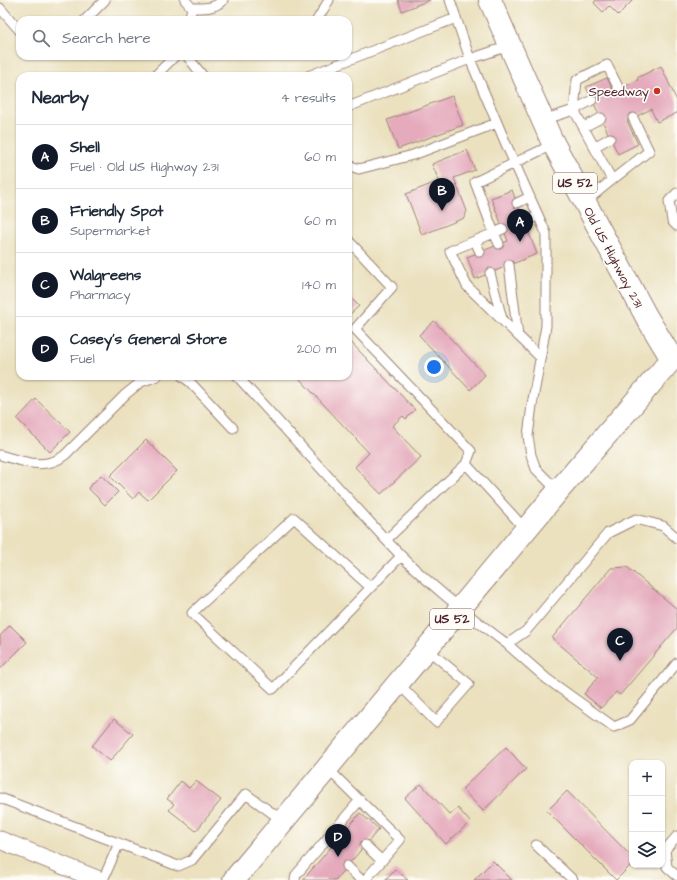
<!DOCTYPE html>
<meta charset="utf-8">
<style>
:root{--surface:#fff;--page:#f6f6f7;--text:#1f2937;--muted:#747a83;--line:#e0e1e3;--accent:#111827}
body{margin:0;font-family:"Architects Daughter",sans-serif;background:var(--page);color:var(--text)}
.controls{position:absolute;right:12px;bottom:12px;display:grid;overflow:hidden;border-radius:8px;box-shadow:0 1px 3px #0004}
.controls button{width:36px;height:36px;display:grid;place-items:center;padding:0;border:0;border-bottom:1px solid var(--line);background:var(--surface);color:var(--text);font:20px sans-serif}
.you{position:absolute;left:434px;top:367px;width:14px;height:14px;margin:-10px;border:3px solid #fff;border-radius:50%;background:#1a73e8;box-shadow:0 0 0 6px #1a73e833}
.badge{display:grid;place-items:center;width:26px;height:26px;border-radius:50%;background:var(--accent);color:#fff;font-size:13px;font-weight:700}
.pin{position:absolute;translate:-50% -33px;filter:drop-shadow(0 1px 2px #0008)}
.pin::after{content:'';position:absolute;top:21px;width:14px;height:12px;background:inherit;clip-path:polygon(0 0,100% 0,50% 100%)}
.list{margin:0;padding:0;list-style:none}
h2{display:flex;justify-content:space-between;align-items:center;height:52px;margin:0;padding:0 16px;font-size:17px}
h2 small{font-size:13px;font-weight:400;color:var(--muted)}
.list li{display:grid;grid-template-columns:26px 1fr auto;gap:12px;align-items:center;box-sizing:border-box;height:64px;padding:0 16px;border-top:1px solid var(--line)}
.list b{display:block;font-size:15px;white-space:nowrap}
.list p{margin:0;font-size:13px;white-space:nowrap;color:var(--muted)}
.list em{font-size:13px;font-style:normal;color:var(--muted)}
.icon{flex:none;width:22px;height:22px;fill:none;stroke:currentColor;stroke-width:2;stroke-linecap:round;stroke-linejoin:round}
.map{position:relative;flex:none;width:677px;height:880px;overflow:hidden}
.search{position:absolute;background:var(--surface);box-shadow:0 1px 3px #0004;left:16px;top:16px;width:336px;height:44px;display:flex;align-items:center;gap:10px;box-sizing:border-box;padding:0 14px;border-radius:12px;color:var(--muted);font-size:15px}
.panel{position:absolute;background:var(--surface);box-shadow:0 1px 3px #0004;left:16px;top:72px;width:336px;height:308px;border-radius:12px}
.map>svg:first-child{display:block}
.building{fill:#e5abbd}
.lines{fill:none;stroke-linecap:round;stroke-linejoin:round}
.lane-casing{stroke:#9a8075;stroke-width:11}
.street-casing{stroke:#9a8075;stroke-width:19}
.primary-casing{stroke:#9a8075;stroke-width:24}
.lane{stroke:#fff;stroke-width:9}
.street{stroke:#fff;stroke-width:17}
.primary{stroke:#fff;stroke-width:22}
.poi-dot{fill:#c8321e;stroke:#fdfcf7;stroke-width:1.5}
.labels{text-anchor:middle;stroke-width:3.5;stroke-linejoin:round;paint-order:stroke}
.shield{fill:#fdfcf7;stroke:#806168;stroke-width:1}
.shield-label{font-size:12px;font-weight:bold;fill:#4a1f2b}
.poi-label{font-size:13px;fill:#4a1f2b;stroke:#fdfcf7;text-anchor:end}
.street-label{font-size:13px;fill:#4a1f2b;stroke:#fdfcf7}
</style>
<div class="map">
<svg width="677" height="880" viewBox="0 0 677 880">
<rect width="100%" height="100%" fill="#fdfcf7"/>
<filter id="ink" filterUnits="userSpaceOnUse"><feTurbulence type="fractalNoise" baseFrequency=".025" numOctaves="2"/><feDisplacementMap in="SourceGraphic" scale="8" xChannelSelector="R" yChannelSelector="G"/><feConvolveMatrix kernelMatrix="1 2 1 2 8 2 1 2 1" color-interpolation-filters="sRGB"/></filter>
<filter id="wash" filterUnits="userSpaceOnUse"><feTurbulence type="fractalNoise" baseFrequency=".012" numOctaves="4" result="noise"/><feDisplacementMap in="SourceGraphic" scale="16" xChannelSelector="R" yChannelSelector="G"/><feGaussianBlur stdDeviation="0.9" result="paint"/><feColorMatrix in="noise" values="0 0 0 0 0 0 0 0 0 0 0 0 0 0 0 0 0 1.4 0 .05"/><feComposite in="paint" operator="in"/></filter>
<g filter="url(#wash)">
<rect width="100%" height="100%" fill="#ebe1bf"/>
<g id="blocks">
<path class="building" d="M398 0H430L402 11Z
M596 0H633L618 15 609 6 603 12 594 3Z
M661 66 677 101V113L657 122 651 109 627 121 638 144 618 154 586 87 607 78 614 92 638 80 637 78Z
M452 96 463 125 398 149 387 120Z
M467 150 475 170 454 178 467 211 464 218 422 235 406 194 439 181 432 164Z
M512 190 537 254 475 279 467 257 508 241 491 198Z
M348 295 359 306 348 316Z
M434 321 485 375 470 390 419 335Z
M348 339 415 410 406 419 403 416 392 426 421 457 381 494 355 467 369 453 297 376H348Z
M36 399 70 432 50 452 17 419Z
M146 440 177 471 148 500 139 492 133 499 110 476Z
M101 475 118 492 105 505 88 488Z
M627 567 677 609V628L620 695 616 692 601 708 584 694 598 677 552 638 611 568Z
M10 625 27 642 0 669V636Z
M114 719 133 734 110 761 92 746Z
M506 747 526 769 483 811 462 789Z
M181 781 189 788 196 781 221 800 196 831 169 810 174 804 167 799Z
M421 784 450 815 458 808 470 822 446 844 405 798Z
M567 791 632 857V864L616 880 547 811Z
M360 813 379 829 335 880H303Z
M493 861 512 880H474Z
M395 869 408 880H385Z"/>
</g>
</g>
<g filter="url(#ink)">
<use href="#blocks" fill-opacity="0" stroke="#9a8075" stroke-width="1"/>
<g class="lines">
<defs>
<path id="lane" d="M185 0 192 8C204 8 214 9 223 0
M0 8 20 31
M85 20 105 0
M189 20 192 8
M317 20 329 0
M509 46 470 59 506 144 546 233V326L532 405 528 436 531 455 536 469 558 491
M187 56 203 76
M155 76 175 56
M308 76 456 18
M348 107 470 59 450 0
M543 120 574 110 577 80 607 65 619 89
M584 127 601 118
M594 147 610 138
M348 165 359 169 413 155 497 123
M612 180 649 151 633 118
M677 193 669 201 672 221 677 226
M585 202 612 180 574 110 592 100
M517 203 530 197
M524 221 538 216
M348 240 392 287 355 329 471 451 466 464
M475 241 480 252
M499 244 494 233 503 229
M509 265 518 336
M490 273 502 319
M540 357 467 286 450 251 494 233 475 182 554 144
M182 376 190 382 233 428
M237 376 386 540
M0 455C22 461 45 471 65 455L126 394 141 382 157 376
M526 530 466 464 386 540C422 579 464 612 507 644L526 631 608 533 636 519 663 526 677 538
M370 587 294 518 192 613 273 689 401 556
M507 644 547 679 614 727 630 720 677 663
M398 683 436 722 469 684 427 649
M327 768 400 840 365 880
M0 798 178 866 192 860 246 794 283 821
M677 836 665 850 667 867 677 876
M365 845 382 861
M536 845 573 880
M347 866 361 880
M103 880 119 843
M295 880 296 875 360 800"/>
<path id="street" d="M0 840 99 880"/>
<path id="primary" d="M234 880 558 491 672 359 646 316 551 139 490 0"/>
</defs>
<use href="#lane" class="lane-casing"/>
<use href="#street" class="street-casing"/>
<use href="#primary" class="primary-casing"/>
<use href="#lane" class="lane"/>
<use href="#street" class="street"/>
<use href="#primary" class="primary"/>
</g>
</g>
<circle class="poi-dot" cx="657" cy="91" r="4"/>
<g class="labels">
<g class="shield">
<rect x="553" y="173" width="44" height="20" rx="3"/>
<rect x="430" y="609" width="44" height="20" rx="3"/>
</g>
<g class="shield-label">
<text x="575" y="187">US 52</text>
<text x="452" y="623">US 52</text>
</g>
<g class="poi-label">
<text x="649" y="96">Speedway</text>
</g>
<g class="street-label">
<text transform="translate(614 257) rotate(62)" y="5">Old US Highway 231</text>
</g>
</g>
</svg>
<div class="controls">
<button>+</button>
<button>−</button>
<button><svg class="icon" aria-label="layers" viewBox="0 0 24 24"><path d="M12 4l9 5-9 5-9-5zM3 14l9 5 9-5"/></svg></button>
</div>
<div class="you"></div>
<div class="pin badge" style="left:520px;top:242px">A</div>
<div class="pin badge" style="left:442px;top:211px">B</div>
<div class="pin badge" style="left:620px;top:661px">C</div>
<div class="pin badge" style="left:338px;top:857px">D</div>
<div class="search"><svg class="icon" aria-label="search" viewBox="0 0 24 24"><circle cx="10" cy="10" r="6"/><path d="M15 15l6 6"/></svg>Search here</div>
<section class="panel">
<h2>Nearby<small>4 results</small></h2>
<ul class="list">
<li><span class="badge">A</span><div><b>Shell</b><p>Fuel · Old US Highway 231</p></div><em>60 m</em></li>
<li><span class="badge">B</span><div><b>Friendly Spot</b><p>Supermarket</p></div><em>60 m</em></li>
<li><span class="badge">C</span><div><b>Walgreens</b><p>Pharmacy</p></div><em>140 m</em></li>
<li><span class="badge">D</span><div><b>Casey's General Store</b><p>Fuel</p></div><em>200 m</em></li>
</ul>
</section>
</div>
